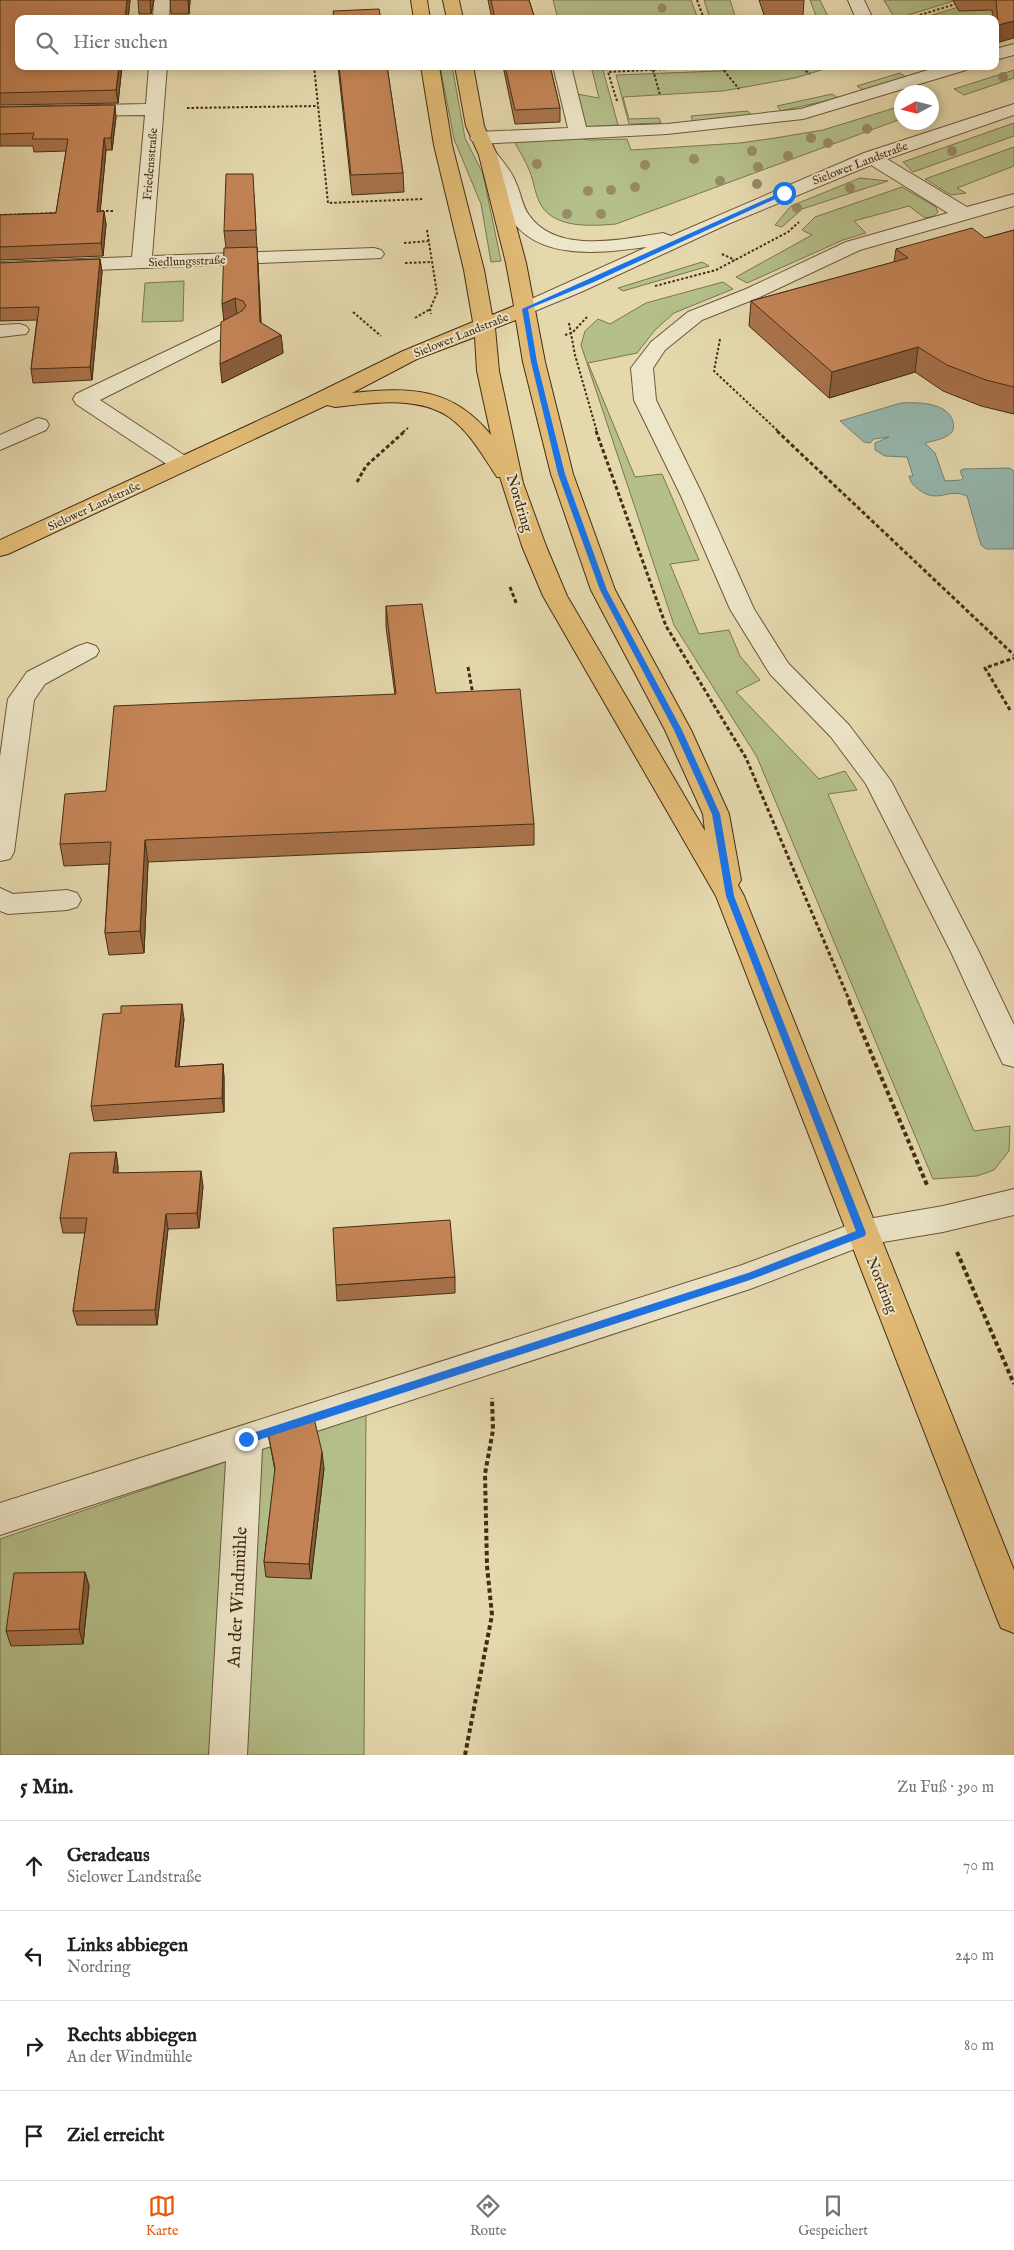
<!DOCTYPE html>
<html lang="de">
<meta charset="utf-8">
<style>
:root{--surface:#fff;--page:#f6f6f6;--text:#202124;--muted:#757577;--line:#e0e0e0;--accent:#ea580c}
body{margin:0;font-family:"IM FELL English",serif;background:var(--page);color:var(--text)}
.compass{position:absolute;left:894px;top:85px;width:45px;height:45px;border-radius:50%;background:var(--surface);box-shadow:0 2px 8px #0003;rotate:263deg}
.stop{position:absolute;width:15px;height:15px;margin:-11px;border:4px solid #1a73e8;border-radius:50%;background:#fff}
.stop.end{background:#1a73e8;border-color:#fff;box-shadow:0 1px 5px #0008}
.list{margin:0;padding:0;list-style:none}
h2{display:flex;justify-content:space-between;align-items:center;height:65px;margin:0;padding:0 20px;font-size:21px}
h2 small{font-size:16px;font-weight:400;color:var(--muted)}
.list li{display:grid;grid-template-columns:32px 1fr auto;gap:15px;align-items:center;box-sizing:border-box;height:90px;padding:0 20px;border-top:1px solid var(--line)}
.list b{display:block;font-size:19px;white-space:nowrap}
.list p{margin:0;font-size:16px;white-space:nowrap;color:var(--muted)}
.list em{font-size:16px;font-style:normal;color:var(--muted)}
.icon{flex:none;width:28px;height:28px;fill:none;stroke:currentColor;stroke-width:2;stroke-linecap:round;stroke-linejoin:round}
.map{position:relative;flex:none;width:1014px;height:1755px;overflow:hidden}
.search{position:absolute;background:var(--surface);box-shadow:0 2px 8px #0003;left:15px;right:15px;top:15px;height:55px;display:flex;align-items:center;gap:12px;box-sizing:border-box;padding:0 18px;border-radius:10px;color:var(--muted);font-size:19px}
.sheet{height:425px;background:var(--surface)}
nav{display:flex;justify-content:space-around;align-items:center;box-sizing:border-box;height:70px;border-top:1px solid var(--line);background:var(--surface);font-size:14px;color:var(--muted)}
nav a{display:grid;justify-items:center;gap:2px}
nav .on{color:var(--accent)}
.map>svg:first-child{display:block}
.green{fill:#b4bf8a;stroke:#7c764e}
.water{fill:#96b9b0;stroke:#758171}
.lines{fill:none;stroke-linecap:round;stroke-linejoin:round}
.minor-casing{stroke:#6c583a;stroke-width:2}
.major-casing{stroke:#432e13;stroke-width:2}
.path-far2{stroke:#432e13;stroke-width:2;stroke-dasharray:2.5 2;stroke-linecap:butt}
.path-far1{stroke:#432e13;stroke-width:3;stroke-dasharray:4 2.5;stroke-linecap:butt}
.path{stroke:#432e13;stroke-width:4;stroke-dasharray:4.5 3;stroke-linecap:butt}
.minor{fill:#eee6ca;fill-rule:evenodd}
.major{fill:#e2bc76;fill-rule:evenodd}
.tree{fill:#998a66}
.wall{fill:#a9724a;stroke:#432e13}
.shaded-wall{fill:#895c3c;stroke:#432e13}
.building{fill:#c48456;stroke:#432e13}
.route{fill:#1a73e8}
.labels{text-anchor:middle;stroke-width:4;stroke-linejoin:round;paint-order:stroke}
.far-street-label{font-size:12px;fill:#432e13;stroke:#eee6ca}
.street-label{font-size:15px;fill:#432e13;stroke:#eee6ca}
.near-street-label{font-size:18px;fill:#432e13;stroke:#eee6ca}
</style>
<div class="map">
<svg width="1014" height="1755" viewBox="0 0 1014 1755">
<rect width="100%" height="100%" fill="#e5d8ad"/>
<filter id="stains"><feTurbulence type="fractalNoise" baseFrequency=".004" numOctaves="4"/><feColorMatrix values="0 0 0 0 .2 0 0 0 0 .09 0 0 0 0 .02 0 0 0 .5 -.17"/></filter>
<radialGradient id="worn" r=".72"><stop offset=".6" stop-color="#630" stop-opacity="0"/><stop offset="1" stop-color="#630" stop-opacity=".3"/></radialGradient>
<path class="green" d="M553 0H691L698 19H558Z
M704 0H730L736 19H710Z
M810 0H820L829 19H738L816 16Z
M884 0H957L895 19Z
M982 0 1014 11 990 19H919Z
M440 66H452L465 138 483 174 501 261 491 262 481 204 454 139Z
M591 66H681L603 70 618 125 584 127 577 94 599 98Z
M757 66H834L795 78 723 91 623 97 629 119 659 118 661 123 629 124 616 75 719 71Z
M1014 70V78L964 95 954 89Z
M900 73 906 77 863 90 857 86Z
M832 94 838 98 781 111 777 106Z
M901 106V119L616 224C593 226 555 229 541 205 535 195 534 182 530 172 526 161 519 151 514 141L579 138 589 140 627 139 631 150 740 143 775 138 823 130Z
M748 111 752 116 693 121 691 116Z
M1014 123V136L913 172 903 162Z
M1014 147V166L957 188 966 193 951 195 925 179Z
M860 178 888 181 802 209 782 227 775 225 791 206Z
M902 187 936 207 938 212 934 216 925 218 909 206 854 221 866 233 843 240 747 283 736 277 812 235 802 230 815 217Z
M702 262 709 266 623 291 618 288Z
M184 281 183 321 142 322 145 283Z
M723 282 733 289 674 313 655 330 637 353 588 363 635 477 662 474 699 560 670 564 699 634 729 630 740 656 760 680 736 692 819 779 845 771 857 790 828 794 974 1131 1010 1126 1009 1151 994 1170 977 1176 933 1179 757 757 674 625 581 345 585 331 598 319 610 324 646 303Z
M366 1414 364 1755H0V1539Z"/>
<path class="water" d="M901 403C917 402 948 402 953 422 954 426 954 430 951 433 945 439 933 441 925 443L935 453 945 481 961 480 963 478 960 471 963 469 1009 468 1014 471V549H986L981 545 967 496C948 487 938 505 918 489 913 485 911 483 909 476H913L907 457 885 456 875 450V443L889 437 874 439 870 443 864 442 840 421Z"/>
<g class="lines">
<defs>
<path id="minor" d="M154 0H170L169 19H153Z
M848 0H864L873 19H856Z
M1014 44V55L995 60V49Z
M149 66H167L152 256 374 248 381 250 384 254 381 258 0 274V262L132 257 145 115 0 117V107L146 104Z
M553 66H571L586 127 667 124 801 109 941 66H969L966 70 803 119 667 134 479 144 473 142 470 138 473 134 479 132 568 128Z
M1014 104V115L887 159 967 207 1014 194V206L860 250 760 297 702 320 665 350 653 368 656 400 703 496 754 609 788 663 849 725 891 781 979 952 1014 1025V1067L1003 1064 999 1056 951 952 866 784 831 737 770 674 730 609 681 496 634 400 631 368 651 342 688 312 746 289 846 242 948 213 871 165 728 224 581 292 525 315 518 313 515 309 518 305 647 247C602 253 537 262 509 216 503 205 502 191 497 180 492 171 484 163 479 155L481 151 488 149 495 151C502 161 512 171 516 183 521 193 522 206 529 215 557 255 622 239 663 233L671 236 864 153Z
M236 318 243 320 246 324 243 328 100 400 190 459 193 464 190 469 182 471 174 469 76 404 73 399 76 394Z
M19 324 26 326 29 330 26 334 0 337V325Z
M38 418 46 420 49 425 46 430 0 450V435Z
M87 643 96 646 99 651 96 656 45 684 34 700 14 852 10 859 0 861V757L8 699 27 672 78 646Z
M0 888 13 894 67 890 77 893 81 900 77 907 67 910 8 914 0 911Z
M1014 1189V1215L943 1232 865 1245 750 1289 262 1449 247 1755H209L226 1461 0 1535V1503L742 1265 862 1220 943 1206Z"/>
<path id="major" d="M411 0H427L430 19H414Z
M443 0H459L463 19H447Z
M421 66H439L452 145 484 270 492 315 514 306 506 263 479 155 466 126 455 66H473L484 126 497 155 526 263 545 362 573 474 615 590 691 730 729 814 741 880 738 885 744 896 1014 1570V1633L1001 1628 996 1616 716 896 543 596 522 546 500 477H497C483 456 470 432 449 417 417 395 370 403 335 407L327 405 8 554 0 556V540L305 399 403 351 473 322 464 270 434 145ZM516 320 523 362 551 474 591 590 665 730 703 814 705 831 567 596 546 546 523 483 499 371 495 328ZM475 337 477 371 491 435C452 387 410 387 352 393L417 359Z"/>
</defs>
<use href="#minor" class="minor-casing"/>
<use href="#major" class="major-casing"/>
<path class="path-far2" d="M697 0 704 19
M907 19 959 3
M314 66 328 203 423 199
M798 66 810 74
M721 67 739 89
M653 70 660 95
M617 101 608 72 729 66
M187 108 318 106
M97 211H113
M0 215 58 213
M427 230 437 293 430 309 431 314
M404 243 429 241
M722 254 735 260
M405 263 432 262
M655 286 716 270 788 232 799 222
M353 312 381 336
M415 318 430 309
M569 323 575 355 597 432
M565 335 572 333 587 317
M720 339 714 371 779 432
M403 432 408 428"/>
<path class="path-far1" d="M596 431 666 626 746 758 850 1002
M777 431 1014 655
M357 482 366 466 405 431
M510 587 517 605
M468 667 473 695
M1010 710 985 668 1014 658"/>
<path class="path" d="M849 1001 927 1185
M957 1252 1014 1384
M465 1755 492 1615 487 1566 485 1474 493 1430 492 1398"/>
<use href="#minor" class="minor"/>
<use href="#major" class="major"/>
</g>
<g class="tree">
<circle cx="662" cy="8" r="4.5"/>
<circle cx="1003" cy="77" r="5"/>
<circle cx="867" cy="129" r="5"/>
<circle cx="811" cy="138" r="5"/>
<circle cx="828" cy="143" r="5"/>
<circle cx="752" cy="151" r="5"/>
<circle cx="952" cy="151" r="5"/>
<circle cx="788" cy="156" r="5"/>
<circle cx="694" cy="159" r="5"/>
<circle cx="537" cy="164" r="5"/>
<circle cx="645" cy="165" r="5"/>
<circle cx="758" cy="167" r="5"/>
<circle cx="720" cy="181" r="5"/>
<circle cx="757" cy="184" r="5"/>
<circle cx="635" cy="187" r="5"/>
<circle cx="850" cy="188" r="5"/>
<circle cx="611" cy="190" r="5"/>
<circle cx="588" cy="191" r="5"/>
<circle cx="797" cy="208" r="5"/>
<circle cx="567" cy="214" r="5"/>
<circle cx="601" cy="214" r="5"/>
</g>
<path class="wall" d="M0 0H130L128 19H19L122 66 118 103 0 105Z
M138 0H154L151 14H139Z
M170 0H190L189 14H171Z
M488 0H529L535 19H492Z
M759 0H804L803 16 765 18Z
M953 0H1014L996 43 995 19H993L992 10 959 11Z
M338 66H387L403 173 404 192 352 195Z
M503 66H550L560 108V122L515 124Z
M0 107 116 117 112 150H106L100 211 106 224 103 256 0 260V215L56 213 66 151 34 152 33 146H0Z
M254 194 261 323 281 335 283 353 222 383 226 248 224 231Z
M1014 230V414L981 406 943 391 915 372 829 398 749 326 751 301 894 262 896 249 985 238Z
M100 259 102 272 92 380 33 383 31 369 37 320 0 321V263Z
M386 606 436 693 534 824V845L148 862 144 953 109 955 105 933 109 864 64 866 60 844 106 791 395 695 386 627Z
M184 1019 179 1067 223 1064 224 1078V1112L94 1121 91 1106Z
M116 1152 118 1167V1173L203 1186 199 1228 168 1229 157 1325H77L73 1311 85 1233H63L60 1218Z
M455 1277V1293L337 1301 336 1285Z
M268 1433 324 1468 311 1579 266 1577 264 1562 275 1471Z
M85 1572 89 1586 83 1644 11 1646 6 1631Z"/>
<path class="shaded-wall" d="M127 0H130L128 19H125Z
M150 0H154L151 14Z
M188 0H190L189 14Z
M1014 21V38L996 43 998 25Z
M119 66H122L118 103 116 90Z
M115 105 116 117 112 150 111 138Z
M104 138 106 150 99 224 97 212Z
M104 211 106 224 103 256 101 243Z
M257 247 258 265 262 341 260 322Z
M100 259 102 272 92 380 90 367Z
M235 298 237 316 224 322 222 304Z
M281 335 283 353 222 383 220 364Z
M918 347 915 372 829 398 832 372Z
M145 840 148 862 144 953 140 931Z
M182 1004 184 1019 177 1081 175 1067Z
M223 1064 224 1078V1112L222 1098Z
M116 1152 118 1167 116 1188 113 1173Z
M201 1171 203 1186 199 1228 197 1213Z
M166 1214 168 1229 157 1325 155 1310Z
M322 1452 324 1468 311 1579 309 1564Z
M85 1572 89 1586 83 1644 79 1629Z"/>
<path class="building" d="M0 0H127L125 19H19V66H119L116 90 0 93Z
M491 0H529L535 19H495Z
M996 0H1014V21L998 25Z
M379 9 381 19H334L333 11Z
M339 66H387L403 173 351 175Z
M505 66H550L560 108 515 110Z
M115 105 111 138H104L97 212 104 211 101 243 0 247V215L56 213 68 139H32L34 133 0 134V107Z
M226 174H253L256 230 224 231Z
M972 228 985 238 1014 230V387L986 380 947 365 918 347 832 372 751 301 908 258 896 249Z
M257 247 260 322 281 335 220 364 221 322 242 311 246 306 243 301 235 298 222 304 224 248Z
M100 259 90 367 31 369 39 307 0 308V263Z
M422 604 436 693 520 689 534 824 145 840 140 931 105 933 111 842 60 844 65 794 106 791 114 706 396 694 386 606Z
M182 1004 175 1067 223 1064 222 1098 91 1106 103 1014 121 1013V1006Z
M116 1152 113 1173 201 1171 197 1213 166 1214 155 1310 73 1311 87 1218H60L70 1153Z
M450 1220 455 1277 336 1285 333 1228Z
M314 1418 322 1452 309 1564 264 1562 275 1468 268 1433Z
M85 1572 79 1629 6 1631 14 1573Z"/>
<path class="route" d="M784 191 786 194 594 282 528 309 537 362 565 474 607 590 682 730 720 814 734 896 866 1233 865 1236 750 1280 246 1444 242 1443 240 1439 246 1435 748 1273 856 1231 726 896 712 814 674 730 600 590 558 474 531 362 522 309Z"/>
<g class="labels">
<g class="far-street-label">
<text transform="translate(860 163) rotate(-21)" y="4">Sielower Landstraße</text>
<text transform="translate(150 164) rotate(-85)" y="4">Friedensstraße</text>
<text transform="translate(187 261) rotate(-2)" y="4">Siedlungsstraße</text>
<text transform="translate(461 335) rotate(-22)" y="4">Sielower Landstraße</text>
<text transform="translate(94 506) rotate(-25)" y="4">Sielower Landstraße</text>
</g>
<g class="street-label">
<text transform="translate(520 503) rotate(73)" y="5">Nordring</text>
<text transform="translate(882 1285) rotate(68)" y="5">Nordring</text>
</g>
<g class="near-street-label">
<text transform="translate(237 1597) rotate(-87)" y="6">An der Windmühle</text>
</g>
</g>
<rect width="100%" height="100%" filter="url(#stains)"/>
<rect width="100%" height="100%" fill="url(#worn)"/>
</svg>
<svg class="compass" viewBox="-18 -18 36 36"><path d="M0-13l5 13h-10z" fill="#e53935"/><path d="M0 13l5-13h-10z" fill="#757577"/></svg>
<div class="stop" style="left:784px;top:193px"></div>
<div class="stop end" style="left:246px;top:1439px"></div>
<div class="search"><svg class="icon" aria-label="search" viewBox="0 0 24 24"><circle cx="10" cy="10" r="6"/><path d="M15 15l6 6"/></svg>Hier suchen</div>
</div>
<section class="sheet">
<h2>5 Min.<small>Zu Fuß · 390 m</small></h2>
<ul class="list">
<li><svg class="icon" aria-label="ahead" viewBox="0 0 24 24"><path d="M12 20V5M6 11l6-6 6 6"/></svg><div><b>Geradeaus</b><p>Sielower Landstraße</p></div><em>70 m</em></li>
<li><svg class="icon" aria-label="left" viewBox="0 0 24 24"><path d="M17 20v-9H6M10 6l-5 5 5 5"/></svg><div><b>Links abbiegen</b><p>Nordring</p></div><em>240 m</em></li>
<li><svg class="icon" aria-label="right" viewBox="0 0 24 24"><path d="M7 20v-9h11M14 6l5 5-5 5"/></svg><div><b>Rechts abbiegen</b><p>An der Windmühle</p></div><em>80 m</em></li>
<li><svg class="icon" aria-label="arrive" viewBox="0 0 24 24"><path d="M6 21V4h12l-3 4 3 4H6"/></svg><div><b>Ziel erreicht</b></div></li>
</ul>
</section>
<nav>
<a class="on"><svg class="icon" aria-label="map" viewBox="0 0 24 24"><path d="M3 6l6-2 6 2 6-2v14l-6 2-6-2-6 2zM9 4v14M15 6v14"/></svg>Karte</a>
<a><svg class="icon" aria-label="directions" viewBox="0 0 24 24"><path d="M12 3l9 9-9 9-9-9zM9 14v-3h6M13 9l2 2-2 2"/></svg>Route</a>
<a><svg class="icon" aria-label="saved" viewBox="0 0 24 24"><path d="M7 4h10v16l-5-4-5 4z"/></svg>Gespeichert</a>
</nav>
